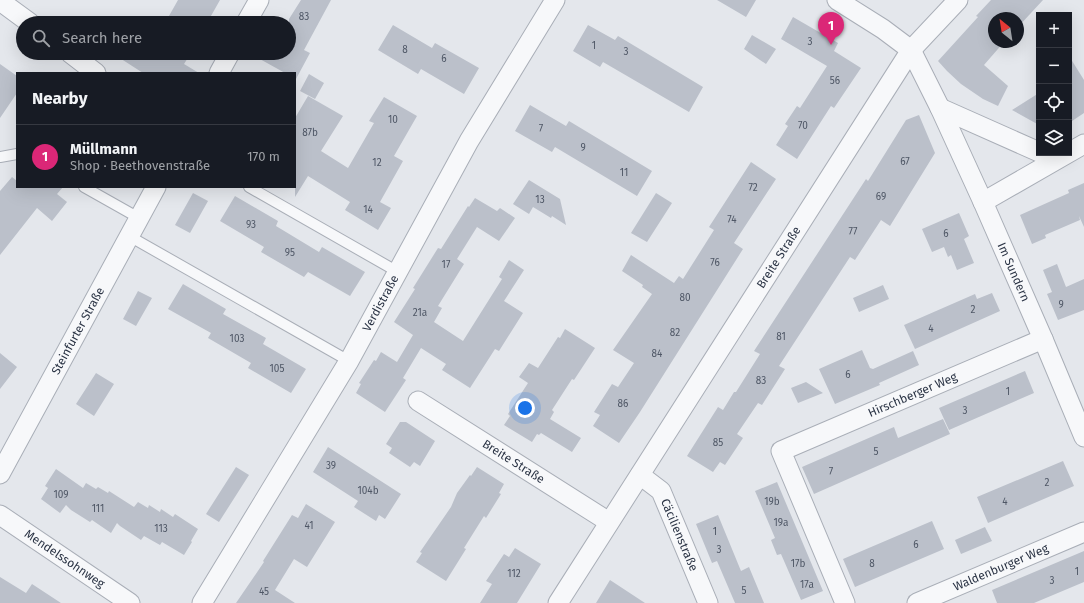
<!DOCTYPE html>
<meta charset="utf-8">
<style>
:root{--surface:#171b24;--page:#20242c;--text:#f1f3f6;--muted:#9ea1a6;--line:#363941;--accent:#db2777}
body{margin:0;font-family:"Fira Sans",sans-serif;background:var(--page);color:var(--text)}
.controls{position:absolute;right:12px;top:12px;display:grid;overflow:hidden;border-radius:0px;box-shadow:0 4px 16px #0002}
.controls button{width:36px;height:36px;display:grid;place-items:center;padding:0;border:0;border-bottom:1px solid var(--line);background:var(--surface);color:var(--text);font:20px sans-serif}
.compass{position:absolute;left:988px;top:12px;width:36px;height:36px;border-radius:50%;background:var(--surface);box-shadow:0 4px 16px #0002;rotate:330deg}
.you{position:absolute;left:525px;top:408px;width:14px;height:14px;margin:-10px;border:3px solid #fff;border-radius:50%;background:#1a73e8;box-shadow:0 0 0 6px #1a73e833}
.badge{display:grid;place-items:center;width:26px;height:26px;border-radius:50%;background:var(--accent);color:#fff;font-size:13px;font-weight:700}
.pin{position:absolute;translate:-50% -33px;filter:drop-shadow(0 1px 2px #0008)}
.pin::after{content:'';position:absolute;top:21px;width:14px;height:12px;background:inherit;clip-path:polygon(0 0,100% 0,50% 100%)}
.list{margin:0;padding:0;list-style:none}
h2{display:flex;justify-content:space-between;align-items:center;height:52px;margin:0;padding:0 16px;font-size:17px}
h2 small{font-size:13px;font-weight:400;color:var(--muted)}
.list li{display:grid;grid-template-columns:26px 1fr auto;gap:12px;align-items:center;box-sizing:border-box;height:64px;padding:0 16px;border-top:1px solid var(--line)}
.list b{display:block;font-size:15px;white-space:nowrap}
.list p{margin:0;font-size:13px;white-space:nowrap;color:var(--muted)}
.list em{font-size:13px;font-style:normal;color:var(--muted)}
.icon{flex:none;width:22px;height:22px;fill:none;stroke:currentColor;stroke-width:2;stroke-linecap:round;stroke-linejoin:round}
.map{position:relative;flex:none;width:1084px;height:603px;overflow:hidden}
.search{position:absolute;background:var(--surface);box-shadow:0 4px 16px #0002;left:16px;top:16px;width:280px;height:44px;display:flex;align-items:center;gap:10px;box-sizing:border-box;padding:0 14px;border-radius:22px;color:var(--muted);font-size:15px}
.panel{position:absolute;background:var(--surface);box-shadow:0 4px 16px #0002;left:16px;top:72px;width:280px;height:116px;border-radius:0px}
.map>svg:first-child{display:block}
.building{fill:#bbc0ca}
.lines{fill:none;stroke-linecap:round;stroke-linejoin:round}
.lane-casing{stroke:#a9aeb7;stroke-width:12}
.street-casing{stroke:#a9aeb7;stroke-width:21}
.lane{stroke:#f7f8fa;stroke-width:10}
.street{stroke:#f7f8fa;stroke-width:19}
.labels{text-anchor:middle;stroke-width:3;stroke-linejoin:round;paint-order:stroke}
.number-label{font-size:10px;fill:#4f5766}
.street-label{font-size:12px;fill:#2b3445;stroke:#f4f6f9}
</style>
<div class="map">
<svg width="1084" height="603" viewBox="0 0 1084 603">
<rect width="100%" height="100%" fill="#e4e7ec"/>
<path class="building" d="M178 0H220L207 23H165Z
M301 0H331L304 50 310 53 296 79 295 73H285L249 53H289V19Z
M717 0H756L746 17Z
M991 0H1043L1018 27V18H994V42H1004L984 65 1008 86 998 106 983 99 961 84 947 71 938 61 978 17 976 16Z
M793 17 838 43 834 51 861 68 834 108 831 106 797 159 776 145 788 126 785 124 797 106 800 108 827 66 781 39Z
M393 25 432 48 435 43 479 68 464 94 421 69 418 74 378 50Z
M588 25 615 40 618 36 703 87 689 112 603 62 600 67 573 51Z
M752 35 776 49 766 64 744 49Z
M112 53H191L184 64 199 73H143Z
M1069 56 1084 80V113L1069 123Z
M0 64 17 76V93L0 118Z
M309 74 324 83 315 99 300 91Z
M1039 93V125L1012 110Z
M308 96 343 116 321 151 348 168 374 123 369 121 384 97 417 116 394 156 403 161 380 202 391 208 378 230 345 210 350 202 308 176 295 197V118Z
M530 105 566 126 569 121 652 171 637 196 555 147 552 152 515 131Z
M919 115 935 153 890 226 881 220 855 260 850 257 779 366 785 369 762 405 758 403 737 434 743 438 725 465 720 462 713 472 687 456 718 407 723 410 734 392H736L760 354 754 351 866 179 868 181 906 120Z
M751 162 776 179 734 243 743 249 640 412 619 443 593 426 600 415 594 412 612 384 618 387 634 363 613 350 652 294 642 287 643 285 622 271 631 255 674 283 679 276 683 279 714 230 709 227Z
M12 177 17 181V187H63L57 194 67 202 52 221 37 208 0 255V191Z
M529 180 560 199 566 225 552 216 551 218 533 207 529 214 513 204Z
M1084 183V227L1079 216 1080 220 1045 235 1046 238 1032 244 1020 215 1069 193 1068 190Z
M193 193 208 201 190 233 175 225Z
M656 193 672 203 647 242 631 233Z
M235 196 278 221 276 226 319 252 322 247 365 272 350 296 308 272 304 277 261 252 264 247 220 221Z
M475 198 497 211 500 208 515 218 499 241 477 227 457 259 464 264 438 306 442 308 434 322 463 341 502 279 499 277 509 260 524 270 504 301 523 313 499 351 495 349 470 388 442 370 446 364 421 348 403 378 406 380 385 412 356 393 361 384 359 383 374 360 376 361 381 352 397 362 413 335 394 322 415 289 413 288 438 248 441 249 468 206 469 207Z
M959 213 969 236 964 239 974 263 957 270 951 255 948 257 944 247 932 252 922 229Z
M1057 264 1066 287 1084 279V310L1058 320 1047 294 1052 292 1043 270Z
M183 284 226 309 223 314 266 338 263 344 306 369 291 393 248 368 251 363 208 338 211 333 168 309Z
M883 285 889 299 859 312 853 298Z
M138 291 152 298 136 326 123 319Z
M992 293 1000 311 915 349 904 325 975 294 977 299Z
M565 329 595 348 574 380 572 379 552 410 554 412 550 419 581 438 572 452 541 433 539 435 537 434 532 442 504 425 510 416 508 414 528 383 519 377 529 363 538 368 558 337 560 338Z
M862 350 870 368 873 369 913 351 919 365 879 383 880 385 835 404 819 369Z
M0 353 17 367 0 389Z
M1025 371 1034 393 949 430 939 408Z
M96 373 114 384 94 416 76 404Z
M806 382 823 393 798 403 791 388Z
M943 419 950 434 814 494 802 467 894 427 898 438Z
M400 422H406L435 441 420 466 414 462 410 467 389 453 392 448 386 444Z
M328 447 401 494 385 519 379 515 376 521 354 507 358 501 313 472Z
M1063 461 1074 486 988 523 977 497Z
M236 467 249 475 219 522 206 514Z
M477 467 504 484 499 493 501 494 486 518 484 516 464 548 466 549 446 581 416 562 422 553 420 552 451 507 457 493 470 475 471 476Z
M56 469 83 488 86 483 96 489 98 487 108 493 109 491 134 507 138 502 148 508 149 505 160 512 161 509 173 517 175 514 198 529 191 541 192 542 184 555 162 542 160 545 144 536 141 540 120 526 117 523 111 533 92 520 90 522 71 510 66 505 60 513 41 499 48 488 45 486Z
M777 482 823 591 801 600 781 554 777 555 771 540 775 538 755 491Z
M306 504 335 522 307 567 294 559 275 590 295 603H236L264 562 263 561 292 515 298 518Z
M718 515 741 571 749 567 764 603H735L717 561 712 563 696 524Z
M932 521 944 549 855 587 843 559Z
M985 527 992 541 961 554 955 540Z
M515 548 541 564 517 603H480L492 584 486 581 504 554 509 557Z
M1084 551V582L1034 603H997L992 590Z
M0 577 26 593 32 584 61 603H0Z
M610 580 645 603H596Z"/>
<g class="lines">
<defs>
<path id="lane" d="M0 157 17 154
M84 187 139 218
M249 187 398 272
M129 236 349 361"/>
<g id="street">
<path id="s1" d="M837 0 883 29 911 50 940 108 983 202 1043 339 1084 437"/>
<path d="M0 1 30 23"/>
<path d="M246 23 259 0"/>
<path d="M70 53 96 73"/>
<path d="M219 73 230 53"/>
<path d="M940 108 1039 152"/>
<path d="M983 202 1084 144"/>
<path id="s2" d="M418 401 609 522"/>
<path id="s3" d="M0 474 156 187"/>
<path id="s4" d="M640 475 661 491 708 603"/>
<path id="s5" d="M0 515 130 603"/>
<path id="s6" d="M202 603 349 361 469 141 555 0"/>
<path id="s7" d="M558 603 911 50 958 0"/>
<path id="s8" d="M845 603 781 451 1043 339"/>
<path id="s9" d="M917 603 1084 532"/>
</g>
</defs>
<use href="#lane" class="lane-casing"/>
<use href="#street" class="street-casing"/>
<use href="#lane" class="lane"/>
<use href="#street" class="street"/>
</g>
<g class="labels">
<g class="number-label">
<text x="304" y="20">83</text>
<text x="810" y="45">3</text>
<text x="594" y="49">1</text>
<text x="405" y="53">8</text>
<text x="626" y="55">3</text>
<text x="444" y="62">6</text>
<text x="835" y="84">56</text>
<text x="393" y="123">10</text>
<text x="803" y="129">70</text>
<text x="541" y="132">7</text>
<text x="310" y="136">87b</text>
<text x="583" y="151">9</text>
<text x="905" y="165">67</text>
<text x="377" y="166">12</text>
<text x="624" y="176">11</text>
<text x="753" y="191">72</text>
<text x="881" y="200">69</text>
<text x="540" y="203">13</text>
<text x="368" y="213">14</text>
<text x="732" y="223">74</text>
<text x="251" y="228">93</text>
<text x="853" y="235">77</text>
<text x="946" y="237">6</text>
<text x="290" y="256">95</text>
<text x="715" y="266">76</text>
<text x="446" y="268">17</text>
<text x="685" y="301">80</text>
<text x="1061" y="308">9</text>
<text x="973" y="313">2</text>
<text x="420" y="316">21a</text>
<text x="931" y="332">4</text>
<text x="675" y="336">82</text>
<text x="781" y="340">81</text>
<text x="237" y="342">103</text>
<text x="657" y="357">84</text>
<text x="277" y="372">105</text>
<text x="848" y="378">6</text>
<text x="761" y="384">83</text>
<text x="1008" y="395">1</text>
<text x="623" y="407">86</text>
<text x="965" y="414">3</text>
<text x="718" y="446">85</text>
<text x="876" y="455">5</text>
<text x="331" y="469">39</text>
<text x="831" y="475">7</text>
<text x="1047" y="486">2</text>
<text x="368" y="494">104b</text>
<text x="61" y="498">109</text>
<text x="772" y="505">19b</text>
<text x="1005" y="505">4</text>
<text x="98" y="512">111</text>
<text x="781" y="526">19a</text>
<text x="309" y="529">41</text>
<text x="161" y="532">113</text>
<text x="715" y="535">1</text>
<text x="916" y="548">6</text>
<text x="719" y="553">3</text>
<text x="798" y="567">17b</text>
<text x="872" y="567">8</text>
<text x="1077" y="575">1</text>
<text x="514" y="577">112</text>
<text x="1052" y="584">3</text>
<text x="807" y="588">17a</text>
<text x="744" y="594">5</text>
<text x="264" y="595">45</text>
</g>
<g class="street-label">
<text dy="4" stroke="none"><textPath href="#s7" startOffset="410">Breite Straße</textPath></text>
<text dy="4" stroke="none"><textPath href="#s1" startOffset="334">Im Sundern</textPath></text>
<text dy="4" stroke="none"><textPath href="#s6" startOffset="349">Verdistraße</textPath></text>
<text dy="4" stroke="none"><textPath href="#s3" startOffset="163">Steinfurter Straße</textPath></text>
<text dy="4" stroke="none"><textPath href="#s8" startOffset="308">Hirschberger Weg</textPath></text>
<text dy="4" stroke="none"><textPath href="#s2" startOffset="113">Breite Straße</textPath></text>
<text dy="4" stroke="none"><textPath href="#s4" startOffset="74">Cäcilienstraße</textPath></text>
<text dy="4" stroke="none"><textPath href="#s5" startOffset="78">Mendelssohnweg</textPath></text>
<text dy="4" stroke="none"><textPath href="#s9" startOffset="91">Waldenburger Weg</textPath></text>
</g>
</g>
</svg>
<div class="controls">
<button>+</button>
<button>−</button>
<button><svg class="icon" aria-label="locate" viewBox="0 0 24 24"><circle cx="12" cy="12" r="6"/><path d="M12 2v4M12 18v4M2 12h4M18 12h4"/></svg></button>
<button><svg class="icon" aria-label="layers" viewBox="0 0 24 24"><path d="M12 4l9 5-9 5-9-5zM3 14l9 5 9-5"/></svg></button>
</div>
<svg class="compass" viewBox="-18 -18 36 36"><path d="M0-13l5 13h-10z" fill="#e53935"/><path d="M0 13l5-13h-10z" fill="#9ea1a6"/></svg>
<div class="you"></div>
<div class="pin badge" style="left:831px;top:45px">1</div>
<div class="search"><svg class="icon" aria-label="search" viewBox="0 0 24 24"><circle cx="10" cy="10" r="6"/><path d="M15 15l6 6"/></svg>Search here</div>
<section class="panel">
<h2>Nearby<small></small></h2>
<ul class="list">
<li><span class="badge">1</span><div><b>Müllmann</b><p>Shop · Beethovenstraße</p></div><em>170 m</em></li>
</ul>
</section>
</div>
